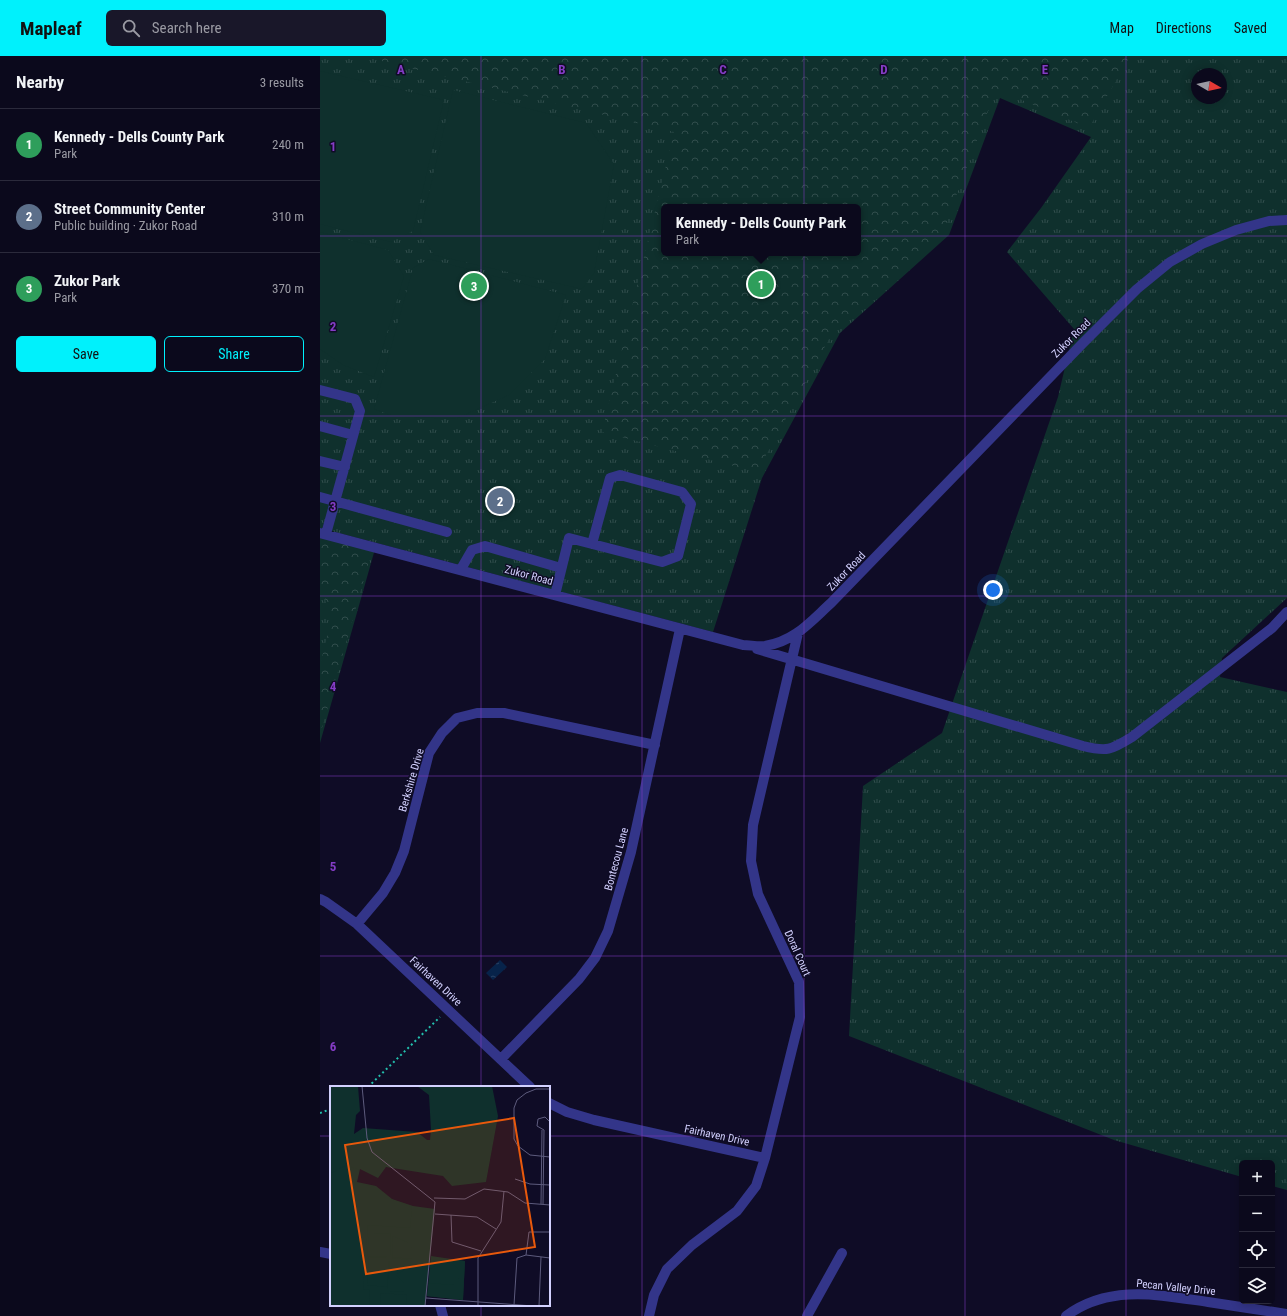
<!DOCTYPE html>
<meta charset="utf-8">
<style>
:root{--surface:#0b091c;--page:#191729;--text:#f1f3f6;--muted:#9a9aa3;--line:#2b2a3b;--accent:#00f1fc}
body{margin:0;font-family:"Roboto Condensed",sans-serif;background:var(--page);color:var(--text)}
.controls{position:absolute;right:12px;bottom:12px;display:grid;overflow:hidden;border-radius:6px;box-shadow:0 2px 10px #0003}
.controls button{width:36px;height:36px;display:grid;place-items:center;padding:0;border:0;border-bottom:1px solid var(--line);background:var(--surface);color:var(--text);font:20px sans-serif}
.compass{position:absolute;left:871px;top:12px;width:36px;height:36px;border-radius:50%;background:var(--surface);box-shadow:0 2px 10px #0003;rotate:99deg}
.you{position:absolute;left:673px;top:534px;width:14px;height:14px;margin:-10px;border:3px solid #fff;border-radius:50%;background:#1a73e8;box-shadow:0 0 0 6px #1a73e833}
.badge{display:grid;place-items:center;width:26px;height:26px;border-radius:50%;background:var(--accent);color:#fff;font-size:13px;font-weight:700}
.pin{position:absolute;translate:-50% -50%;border:2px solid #fff;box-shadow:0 1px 4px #0006}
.popup{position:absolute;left:341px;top:148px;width:200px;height:52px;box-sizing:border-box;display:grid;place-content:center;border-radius:6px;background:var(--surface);filter:drop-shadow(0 1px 3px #0005);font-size:13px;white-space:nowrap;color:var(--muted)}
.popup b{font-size:15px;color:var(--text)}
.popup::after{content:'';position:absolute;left:50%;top:100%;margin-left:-8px;border:8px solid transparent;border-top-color:var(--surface)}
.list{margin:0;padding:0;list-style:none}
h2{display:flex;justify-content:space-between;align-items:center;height:52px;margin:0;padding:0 16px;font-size:17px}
h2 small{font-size:13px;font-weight:400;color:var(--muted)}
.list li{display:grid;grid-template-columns:26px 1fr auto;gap:12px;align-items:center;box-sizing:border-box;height:72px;padding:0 16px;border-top:1px solid var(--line)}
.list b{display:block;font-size:15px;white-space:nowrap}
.list p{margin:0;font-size:13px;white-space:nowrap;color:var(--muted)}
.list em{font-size:13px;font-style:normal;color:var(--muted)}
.actions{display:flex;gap:8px;padding:12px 16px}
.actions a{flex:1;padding:9px 0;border:1px solid var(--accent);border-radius:6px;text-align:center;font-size:14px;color:var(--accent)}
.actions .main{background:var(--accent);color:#111}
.icon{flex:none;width:22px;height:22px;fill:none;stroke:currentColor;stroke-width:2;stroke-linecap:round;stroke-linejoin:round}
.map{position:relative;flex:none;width:967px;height:1260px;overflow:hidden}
header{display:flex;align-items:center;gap:24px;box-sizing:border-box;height:56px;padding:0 20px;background:var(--accent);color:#111}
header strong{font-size:19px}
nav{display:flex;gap:22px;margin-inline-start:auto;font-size:14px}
.search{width:280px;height:36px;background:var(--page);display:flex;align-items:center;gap:10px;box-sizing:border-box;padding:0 14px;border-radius:6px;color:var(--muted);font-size:15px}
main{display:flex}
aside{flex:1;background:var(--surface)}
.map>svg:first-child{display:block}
.grass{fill:url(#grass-tufts);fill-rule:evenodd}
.forest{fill:url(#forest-crowns);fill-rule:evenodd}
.garden{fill:#0f302d}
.water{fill:url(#water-ripples)}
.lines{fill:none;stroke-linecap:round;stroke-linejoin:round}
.path{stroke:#23c1ae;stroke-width:2;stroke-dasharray:2 3;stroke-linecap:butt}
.minor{stroke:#333589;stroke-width:10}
.grid{fill:none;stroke:#843cc5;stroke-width:1;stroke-opacity:0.55}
.labels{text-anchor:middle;stroke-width:3;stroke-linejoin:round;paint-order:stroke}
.street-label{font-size:11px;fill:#d3d1ff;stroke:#0f0c26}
.inset-road{fill:none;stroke:#5d5b7d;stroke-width:1}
.view{fill:#e8590c;fill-opacity:0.15;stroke:#e8590c;stroke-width:2}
.inset-edge{fill:none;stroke:#d3d1ff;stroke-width:2}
.grid-label{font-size:13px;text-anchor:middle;font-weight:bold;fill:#843cc5;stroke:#0f0c26;stroke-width:3;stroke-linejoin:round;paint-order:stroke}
</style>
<header>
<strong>Mapleaf</strong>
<div class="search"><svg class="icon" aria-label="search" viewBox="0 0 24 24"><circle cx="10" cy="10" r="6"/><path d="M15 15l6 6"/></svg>Search here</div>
<nav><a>Map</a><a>Directions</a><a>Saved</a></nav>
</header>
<main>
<aside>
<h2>Nearby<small>3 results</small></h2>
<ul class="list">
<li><span class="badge" style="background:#2e9e5b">1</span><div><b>Kennedy - Dells County Park</b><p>Park</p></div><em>240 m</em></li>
<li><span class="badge" style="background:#5c6f8a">2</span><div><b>Street Community Center</b><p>Public building · Zukor Road</p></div><em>310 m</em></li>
<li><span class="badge" style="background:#2e9e5b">3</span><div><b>Zukor Park</b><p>Park</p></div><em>370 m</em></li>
</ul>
<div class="actions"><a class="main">Save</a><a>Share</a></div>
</aside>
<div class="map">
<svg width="967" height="1260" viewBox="0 0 967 1260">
<defs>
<pattern id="grass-tufts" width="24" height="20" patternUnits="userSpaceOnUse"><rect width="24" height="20" fill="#0f302d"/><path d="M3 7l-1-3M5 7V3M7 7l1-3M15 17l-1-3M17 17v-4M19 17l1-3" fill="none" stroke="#314d4c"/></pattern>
<pattern id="forest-crowns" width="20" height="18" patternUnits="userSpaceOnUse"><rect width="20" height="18" fill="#0f302d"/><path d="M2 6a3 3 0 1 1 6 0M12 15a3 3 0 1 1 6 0" fill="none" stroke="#314d4c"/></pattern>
<pattern id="water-ripples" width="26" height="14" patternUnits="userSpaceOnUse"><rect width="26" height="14" fill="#07234a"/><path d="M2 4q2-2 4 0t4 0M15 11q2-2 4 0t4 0" fill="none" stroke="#2a4265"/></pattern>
</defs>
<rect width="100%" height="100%" fill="#0f0c26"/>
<path class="grass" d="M0 0H967V542L902 602 900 621 967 636V1134L952 1130V1107H922V1121L794 1084 529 980 543 730 622 677 738 341 754 273 687 196 721 152 771 81 680 42 629 179 520 277 442 422 393 576 0 472ZM877 18H901V42H877ZM344 151H538V197H344Z
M0 479 55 493 0 687Z"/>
<path class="forest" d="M41 0H810L769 72 676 33 623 175 515 272 437 416 282 376 354 76ZM344 151H538V197H344Z
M0 481 52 495 0 679V609L11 565 4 539 0 530Z"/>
<path class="garden" d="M0 15 124 44 93 175 71 186 0 168Z
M133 34 266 67 294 108 274 217 262 233 114 199 100 176Z
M0 176 68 194 84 220 54 321 23 309 0 293Z
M109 203 246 239 225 303 189 339 135 363 73 360 54 353 93 212Z"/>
<path class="water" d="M180 904 187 911 173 924 166 917Z"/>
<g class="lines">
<path class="path" d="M48 1031 120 961
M0 1057 11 1053"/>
<path class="minor" d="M0 334 35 343 40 355 6 478
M0 370 33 379
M0 405 25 411
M0 441 127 476
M0 477 423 589C430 589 438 591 445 590 475 585 490 566 511 547L762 288 817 233 850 206 882 188 916 174 949 165 967 164
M141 513 152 494 165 490 241 512
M235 539 249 482 342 506 358 500 371 448 362 436 300 419 290 422 272 488
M437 593 763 690C787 696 791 694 812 681L952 572 967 556
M0 843 6 846 37 868 210 1031
M37 868 63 837 75 817 84 795 109 697 122 677 137 662 157 657H184L335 689
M181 1003 259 923 275 902 288 875 311 796 360 573
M229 1047 247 1056 274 1064 445 1102
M0 1196 11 1198
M120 1249 123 1260
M329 1260 334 1239 347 1213 372 1189 417 1155 436 1130 445 1102 480 961 479 926 438 838 431 805 433 769 478 577
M487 1260 522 1197
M746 1260C789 1228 839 1239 888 1246 914 1250 941 1254 967 1258"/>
</g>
<path class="grid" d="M161 0V1031M322 0V1260M484 0V1260M645 0V1260M806 0V1260M0 180H967M0 360H967M0 540H967M0 720H967M0 900H967M0 1080H11M229 1080H967M161 1249V1260"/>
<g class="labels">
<g class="street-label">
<text transform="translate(751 282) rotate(-45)" y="4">Zukor Road</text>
<text transform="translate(526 515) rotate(-46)" y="4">Zukor Road</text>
<text transform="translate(209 519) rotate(15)" y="4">Zukor Road</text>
<text transform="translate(91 724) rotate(-74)" y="4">Berkshire Drive</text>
<text transform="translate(296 803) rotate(-75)" y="4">Bontecou Lane</text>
<text transform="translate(478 897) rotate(66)" y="4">Doral Court</text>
<text transform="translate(116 925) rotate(43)" y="4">Fairhaven Drive</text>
<text transform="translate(397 1079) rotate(12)" y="4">Fairhaven Drive</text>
<text transform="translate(856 1231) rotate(6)" y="4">Pecan Valley Drive</text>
</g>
</g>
<g transform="translate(10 1030)">
<rect width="220" height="220" fill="#0f0c26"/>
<path d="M0 0H28L30 25 26 29 24 48 33 42 87 46 97 54H100L101 44 99 9 87 0H162L168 30 156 96 122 100 113 90 56 81 48 92 30 83 27 96 46 100 62 113 83 120 105 123 95 220H0ZM101 170 135 175 133 214 97 210Z" fill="#0f302d"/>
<path d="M16 79 29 84 26 97 46 101 61 113 82 121 80 142 38 139 33 203 40 204 39 220H0V88ZM101 171 135 175 133 214 97 210 99 197 123 199 129 192V184L121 176 111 175 100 183Z" fill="#0f302d"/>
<path d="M44 147 61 148 60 169 57 171 37 170 39 151ZM63 150 77 156 82 162V173L62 171ZM39 171 57 172 59 175 57 201 37 199ZM64 172 78 174 74 184 66 189 74 197V206L60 205 57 202 60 175ZM51 207 77 209 76 220H50Z" fill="#0f302d"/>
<path class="inset-road" d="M32 0 37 52 42 66 105 116 95 220M220 3H206L196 7 187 14 184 22V53L188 60 200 69 220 71M214 44 207 40 208 33 215 31 220 36M185 93 200 98 220 99M104 112 135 113 154 103 178 106 195 117 220 119M211 118 212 44M213 118 214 44M105 128 147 131 166 143M121 129 122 156 151 165M196 169 199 146H220M96 212 203 220M184 219 187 172 196 169 220 172M148 220V172L171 136 174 105M209 220 211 171"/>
<path class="view" d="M184 32 205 161 36 188 15 59Z"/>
<rect width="220" height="220" class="inset-edge"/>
</g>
<g class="grid-label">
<text x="81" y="18">A</text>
<text x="242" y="18">B</text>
<text x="403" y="18">C</text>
<text x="564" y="18">D</text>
<text x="725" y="18">E</text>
<text x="13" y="95">1</text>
<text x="13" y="275">2</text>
<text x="13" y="455">3</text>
<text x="13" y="635">4</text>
<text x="13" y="815">5</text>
<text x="13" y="995">6</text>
</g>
</svg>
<div class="controls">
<button>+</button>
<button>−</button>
<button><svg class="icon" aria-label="locate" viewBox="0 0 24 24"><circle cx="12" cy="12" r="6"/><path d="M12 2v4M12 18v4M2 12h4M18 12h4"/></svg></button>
<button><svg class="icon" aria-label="layers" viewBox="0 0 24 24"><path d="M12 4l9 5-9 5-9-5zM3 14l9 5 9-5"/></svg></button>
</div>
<svg class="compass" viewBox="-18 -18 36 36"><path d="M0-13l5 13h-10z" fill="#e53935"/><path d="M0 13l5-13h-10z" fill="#9a9aa3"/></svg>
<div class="you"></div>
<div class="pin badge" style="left:441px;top:228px;background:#2e9e5b">1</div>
<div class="popup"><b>Kennedy - Dells County Park</b>Park</div>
<div class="pin badge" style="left:180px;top:445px;background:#5c6f8a">2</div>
<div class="pin badge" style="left:154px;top:230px;background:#2e9e5b">3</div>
</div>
</main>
